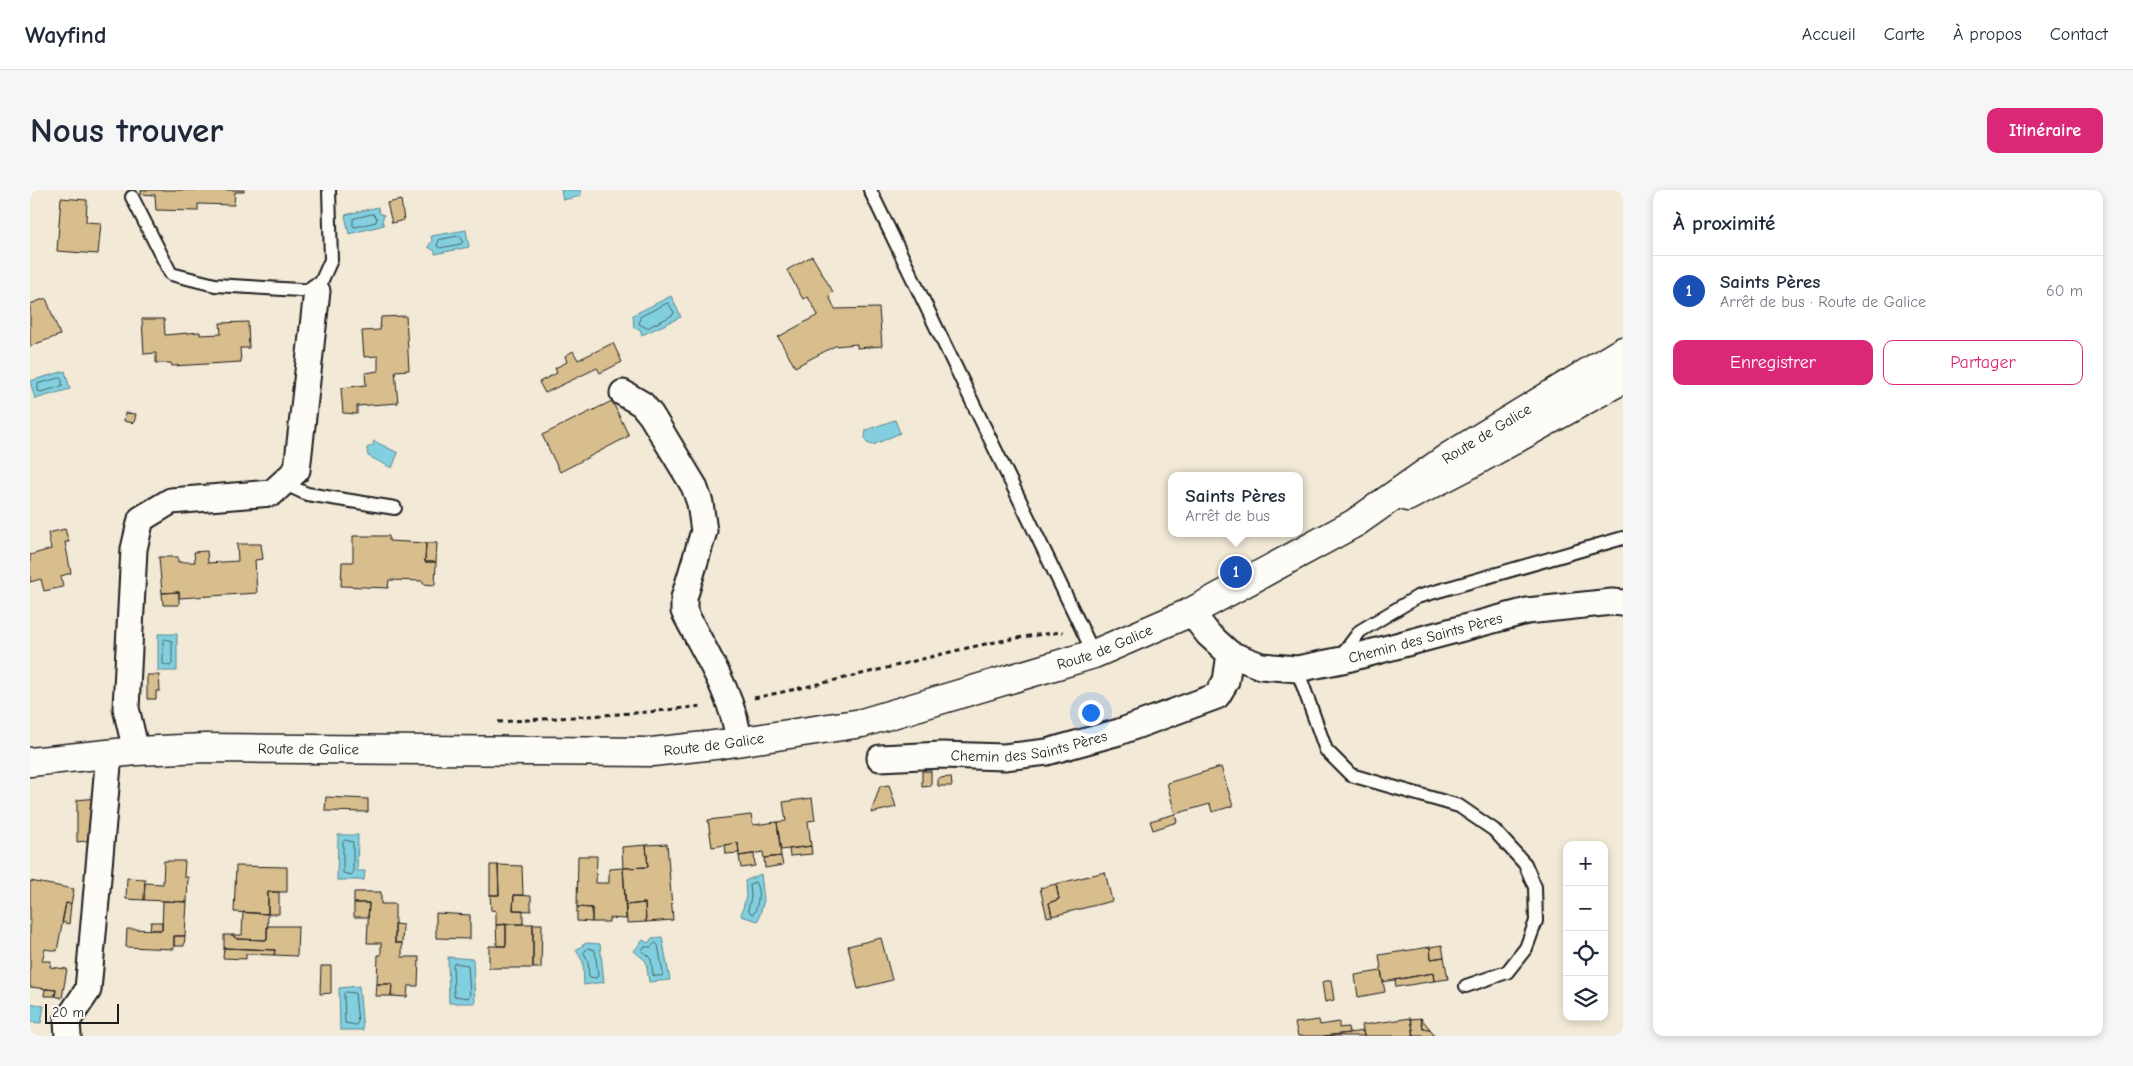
<!DOCTYPE html>
<html lang="fr">
<meta charset="utf-8">
<style>
:root{--surface:#fff;--page:#f6f6f7;--text:#1f2937;--muted:#747a83;--line:#e0e1e3;--accent:#db2777}
body{margin:0;font-family:"Comic Neue",sans-serif;background:var(--page);color:var(--text)}
.controls{position:absolute;right:15px;bottom:15px;display:grid;overflow:hidden;border-radius:10px;box-shadow:0 2px 8px #0003}
.controls button{width:45px;height:45px;display:grid;place-items:center;padding:0;border:0;border-bottom:1px solid var(--line);background:var(--surface);color:var(--text);font:25px sans-serif}
.scale{position:absolute;left:15px;bottom:12px;width:74px;box-sizing:border-box;padding-left:5px;border:2px solid #1c1c1c;border-top:0;font-size:14px;line-height:18px;white-space:nowrap;color:#1c1c1c;-webkit-text-stroke:4px #fdfcf7;paint-order:stroke}
.you{position:absolute;left:1060px;top:522px;width:18px;height:18px;margin:-12px;border:4px solid #fff;border-radius:50%;background:#1a73e8;box-shadow:0 0 0 8px #1a73e833}
.badge{display:grid;place-items:center;width:32px;height:32px;border-radius:50%;background:var(--accent);color:#fff;font-size:16px;font-weight:700}
.pin{position:absolute;translate:-50% -50%;border:2px solid #fff;box-shadow:0 1px 5px #0006}
.popup{position:absolute;left:1138px;top:282px;width:135px;height:65px;box-sizing:border-box;display:grid;place-content:center;border-radius:10px;background:var(--surface);filter:drop-shadow(0 1px 4px #0005);font-size:16px;white-space:nowrap;color:var(--muted)}
.popup b{font-size:19px;color:var(--text)}
.popup::after{content:'';position:absolute;left:50%;top:100%;margin-left:-10px;border:10px solid transparent;border-top-color:var(--surface)}
.list{margin:0;padding:0;list-style:none}
h2{display:flex;justify-content:space-between;align-items:center;height:65px;margin:0;padding:0 20px;font-size:21px}
h2 small{font-size:16px;font-weight:400;color:var(--muted)}
.list li{display:grid;grid-template-columns:32px 1fr auto;gap:15px;align-items:center;box-sizing:border-box;height:70px;padding:0 20px;border-top:1px solid var(--line)}
.list b{display:block;font-size:19px;white-space:nowrap}
.list p{margin:0;font-size:16px;white-space:nowrap;color:var(--muted)}
.list em{font-size:16px;font-style:normal;color:var(--muted)}
.actions{display:flex;gap:10px;padding:15px 20px}
.actions a{flex:1;padding:11px 0;border:1px solid var(--accent);border-radius:10px;text-align:center;font-size:18px;color:var(--accent)}
.actions .main{background:var(--accent);color:#fff}
.icon{flex:none;width:28px;height:28px;fill:none;stroke:currentColor;stroke-width:2;stroke-linecap:round;stroke-linejoin:round}
.map{position:relative;flex:none;width:1593px;height:846px;overflow:hidden;border-radius:10px}
header{display:flex;align-items:center;gap:30px;box-sizing:border-box;height:70px;padding:0 25px;background:var(--surface);border-bottom:1px solid var(--line)}
header strong{font-size:24px}
nav{display:flex;gap:28px;margin-inline-start:auto;font-size:18px}
.intro{display:flex;align-items:center;justify-content:space-between;box-sizing:border-box;height:120px;padding:0 30px}
h1{margin:0;font-size:35px}
.button{padding:12px 22px;border-radius:10px;background:var(--accent);color:#fff;font-size:18px;font-weight:700}
main{display:flex;gap:30px;padding:0 30px}
aside{flex:1;background:var(--surface);border-radius:10px;box-shadow:0 2px 8px #0003}
.map>svg:first-child{display:block}
.water{fill:#82d0df;stroke:#598891}
.lines{fill:none;stroke-linecap:round;stroke-linejoin:round}
.shore{stroke:#45646a;stroke-width:1}
.building{fill:#d8bd8d;stroke:#1c1c1c}
.service-casing{stroke:#1c1c1c;stroke-width:16}
.minor-casing{stroke:#1c1c1c;stroke-width:29}
.tertiary-casing{stroke:#1c1c1c;stroke-width:31}
.secondary-casing{stroke:#1c1c1c;stroke-width:31}
.path{stroke:#1c1c1c;stroke-width:3;stroke-dasharray:5 4;stroke-linecap:butt}
.service{stroke:#fdfcf7;stroke-width:12}
.minor{stroke:#fdfcf7;stroke-width:25}
.tertiary{stroke:#fdfcf7;stroke-width:28}
.secondary{stroke:#fdfcf7;stroke-width:28}
.labels{text-anchor:middle;stroke-width:4;stroke-linejoin:round;paint-order:stroke}
.street-label{font-size:15px;fill:#1c1c1c;stroke:#fdfcf7}
</style>
<header>
<strong>Wayfind</strong>
<nav><a>Accueil</a><a>Carte</a><a>À propos</a><a>Contact</a></nav>
</header>
<div class="intro"><h1>Nous trouver</h1><a class="button">Itinéraire</a></div>
<main>
<div class="map">
<svg width="1593" height="846" viewBox="0 0 1593 846">
<rect width="100%" height="100%" fill="#f2e9d7"/>
<filter id="ink" filterUnits="userSpaceOnUse"><feTurbulence type="fractalNoise" baseFrequency=".02" numOctaves="2"/><feDisplacementMap in="SourceGraphic" scale="10" xChannelSelector="R" yChannelSelector="G"/><feConvolveMatrix kernelMatrix="1 2 1 2 8 2 1 2 1" color-interpolation-filters="sRGB"/></filter>
<g filter="url(#ink)">
<path class="water" d="M531 0H550L551 6 533 10Z
M348 17 349 23 354 25 352 31 354 35 319 44 315 25Z
M436 40 439 57 405 64V61L398 57 402 51 401 46Z
M641 106 651 127 612 145 610 139 604 138 603 125Z
M35 181 40 199 5 209 0 191Z
M865 230 870 243 843 255 837 253 835 248 836 240Z
M344 251 368 263 362 278 338 266 337 258 343 255Z
M128 444H147V481H128Z
M308 645H328L327 681H335L334 690H307Z
M731 684 734 710 728 731 711 726 716 706 715 691Z
M632 747 640 790 619 792 616 771 604 761 613 750 618 753 622 748Z
M556 753 570 754 574 792 554 795 553 772 546 760Z
M418 767 443 769 445 813H419Z
M329 796 333 840H310L309 798Z
M0 813 14 816 11 833 0 832Z"/>
<g class="lines">
<path class="shore" d="M343 24 347 28 346 32 325 37 323 36V29Z
M430 46 433 51 431 54 410 58 407 56 409 50Z
M638 113 644 122 643 125 617 138 609 134 610 127Z
M30 188 32 190V196L11 202 8 201V194Z
M135 449 142 451V474L140 476 133 474V451Z
M315 650 323 652V683L321 685 313 683V652Z
M725 692C731 701 728 712 725 722L722 724 718 720 721 707 720 695Z
M626 753 628 755 633 783 632 786H625L623 785 621 769 612 760 614 757H620Z
M558 758 565 760 568 786 566 788 559 787 558 771 554 763Z
M425 773 438 775 440 805 438 808 424 806 423 775Z
M316 802 325 803 328 832 326 835 315 833 314 804Z"/>
</g>
<path class="building" d="M111 0H214V2H205L204 15 168 14V21L126 20 125 5 111 4Z
M31 8 57 10 56 32 71 33 68 64 27 61Z
M371 10 374 30 362 33 357 13Z
M782 66 803 102 799 106 805 119 849 118 852 156 827 158V154L805 156 765 177 748 147 788 125 778 107 773 109 757 80Z
M16 108 30 145 0 156V114Z
M376 126 379 180 365 181 368 213 327 216V224L313 223 311 198 336 195 335 183 348 181V166L334 167 332 141 350 140 351 127Z
M112 129H134L135 145 170 142V145L191 144 190 133 218 132 219 158H210L211 172 142 176 141 173H126V163L114 164Z
M583 153 592 172 570 183 567 178 515 203 509 192 527 183 525 178 537 172 535 166 543 161 548 170Z
M582 211 599 246 530 282 512 245Z
M95 223 106 224 104 233 94 231Z
M35 339 39 352H35L41 383 31 386 33 397 14 401 11 389 0 392V365L21 359 18 343Z
M323 346H359V351L396 353 395 372H406L405 395 393 394V391L359 390 358 398 311 396 312 372H323Z
M396 353H407L406 372H395Z
M207 354H231L233 369 225 370 227 403 149 408V402L132 403 129 367H148V372H165L164 362 177 361 178 373 208 371Z
M149 402V415H133L132 403Z
M117 485H129L130 501H126V509H117Z
M1191 577 1203 616 1182 622 1180 614 1145 624 1137 593Z
M892 581H901V596L892 597Z
M921 587 922 596H908V588Z
M859 595 866 617 841 623 850 596Z
M296 607 338 609V622L295 621Z
M67 608 64 650 47 652V610Z
M782 608 785 630 778 631 781 656 751 660 747 632 756 631 753 612Z
M1145 624 1147 632 1123 640 1120 631Z
M721 625 723 635 747 632 751 666 734 668 733 662 709 666 708 653 682 657 678 630Z
M708 653 709 663 696 664 695 655Z
M637 654 643 730 616 732 615 713 596 715 593 678 618 677 616 655Z
M616 655 618 677 593 678 592 657Z
M781 656 782 664 760 666 759 659Z
M724 664 725 676 711 678 709 666Z
M548 666H567L566 693H579V679L593 678 596 729 579 728V732H562V718L547 717Z
M751 666 753 675 735 678 734 668Z
M134 671H155L154 687H158L157 712 114 710 115 693 133 694Z
M460 675H468L469 705H460Z
M468 675 492 676 493 705H484L483 720H493V734L466 735V721L461 720 460 705H469Z
M206 676 257 677V702H238V724L204 722Z
M1075 682 1082 711 1022 726 1019 713 1029 709 1026 694Z
M97 688 115 689 114 710 96 709Z
M0 691 44 699 41 714 36 713 27 761 15 759 12 771H21L20 777 37 779 32 808 25 806 26 800 0 797Z
M1026 694 1029 709 1019 713 1022 726 1017 727 1010 698Z
M238 702H249V724H238Z
M324 702H351V714H365V753H372V767H389L388 796H378L377 807 361 806 362 794H347L348 765H351V753H337L339 713H324Z
M484 705 501 706V721L483 720Z
M133 711 157 712 155 746H144V759L96 757 97 739 132 740Z
M36 713 41 714 39 734 32 732Z
M324 713H339L338 727H324Z
M615 713 616 732 597 733 596 715Z
M547 717 562 718V732L547 731Z
M213 722 238 724 237 750 207 749 202 745H212Z
M406 723 440 725V749L406 748Z
M121 732H132V740H120Z
M365 734 373 735 372 753H365Z
M476 734V756H467L466 735Z
M476 734H503V778H459V756H476Z
M503 734H512L511 778H503Z
M237 736H268L267 766 244 765 245 760 194 758V745H202L207 749 237 750Z
M144 746H155L154 756H144Z
M851 748 862 790 828 799 818 756Z
M1412 755 1414 767 1401 769 1400 757Z
M1400 757 1401 769 1414 767 1418 789 1404 791 1403 783 1353 792 1349 765Z
M194 758 245 760 244 765 216 764V769L193 768Z
M291 776H301V803L290 804Z
M1351 781 1355 802 1328 807 1325 785Z
M1403 783 1404 791 1366 797 1365 790Z
M1301 790 1304 810 1295 812 1292 792Z
M347 794H362L361 806H346Z
M15 799 26 800 25 806H14Z
M1381 828 1384 846H1334L1332 835Z
M1391 828 1393 839H1400L1404 846H1384L1381 829Z
M1391 828 1400 839H1393Z
M1289 830 1290 835 1309 832V838L1318 837 1319 843 1294 846H1268L1265 833Z
M1333 841 1334 846H1294L1319 843Z"/>
<g class="lines">
<defs>
<path id="service" d="M840 0 1064 464
M102 7 141 84 185 95 287 101 301 70 299 0
M253 293 277 304 365 318
M1309 469 1330 441 1387 407 1593 348
M1267 479 1296 560 1321 585 1429 616 1464 640 1495 674 1505 697 1506 731 1496 758 1477 782 1436 796"/>
<g id="minor">
<path d="M593 203 612 214 621 225 664 296 670 313 674 341 654 408V421C674 461 704 506 709 552"/>
<path id="s1" d="M1161 422 1178 444 1200 464 1231 476 1267 479 1317 469 1497 421 1582 412 1593 413"/>
<path d="M106 561 96 518 104 359 111 329 141 311 242 303 267 280 287 101"/>
<path id="s2" d="M850 568 912 565 974 567 1017 562 1089 542 1187 506 1196 491 1200 464"/>
<path d="M38 846 37 831 58 800 79 564"/>
</g>
<path id="tertiary" d="M1377 307 1435 277 1593 189"/>
<g id="secondary">
<path id="s3" d="M0 572 106 561 175 558 622 562 693 554 832 533 1064 464 1161 422 1325 333 1420 266 1593 161"/>
</g>
</defs>
<use href="#service" class="service-casing"/>
<use href="#minor" class="minor-casing"/>
<use href="#tertiary" class="tertiary-casing"/>
<use href="#secondary" class="secondary-casing"/>
<path class="path" d="M724 508C772 498 820 487 869 475 923 461 977 447 1033 442
M468 532 618 522 673 516"/>
<use href="#service" class="service"/>
<use href="#minor" class="minor"/>
<use href="#tertiary" class="tertiary"/>
<use href="#secondary" class="secondary"/>
</g>
</g>
<g class="labels">
<g class="street-label">
<text dy="5" stroke="none"><textPath href="#s3" startOffset="1528">Route de Galice</textPath></text>
<text dy="5" stroke="none"><textPath href="#s1" startOffset="259">Chemin des Saints Pères</textPath></text>
<text dy="5" stroke="none"><textPath href="#s3" startOffset="1089">Route de Galice</textPath></text>
<text dy="5" stroke="none"><textPath href="#s3" startOffset="685">Route de Galice</textPath></text>
<text dy="5" stroke="none"><textPath href="#s2" startOffset="150">Chemin des Saints Pères</textPath></text>
<text dy="5" stroke="none"><textPath href="#s3" startOffset="279">Route de Galice</textPath></text>
</g>
</g>
</svg>
<div class="controls">
<button>+</button>
<button>−</button>
<button><svg class="icon" aria-label="locate" viewBox="0 0 24 24"><circle cx="12" cy="12" r="6"/><path d="M12 2v4M12 18v4M2 12h4M18 12h4"/></svg></button>
<button><svg class="icon" aria-label="layers" viewBox="0 0 24 24"><path d="M12 4l9 5-9 5-9-5zM3 14l9 5 9-5"/></svg></button>
</div>
<div class="scale">20 m</div>
<div class="you"></div>
<div class="pin badge" style="left:1206px;top:382px;background:#1a4fb4">1</div>
<div class="popup"><b>Saints Pères</b>Arrêt de bus</div>
</div>
<aside>
<h2>À proximité<small></small></h2>
<ul class="list">
<li><span class="badge" style="background:#1a4fb4">1</span><div><b>Saints Pères</b><p>Arrêt de bus · Route de Galice</p></div><em>60 m</em></li>
</ul>
<div class="actions"><a class="main">Enregistrer</a><a>Partager</a></div>
</aside>
</main>
